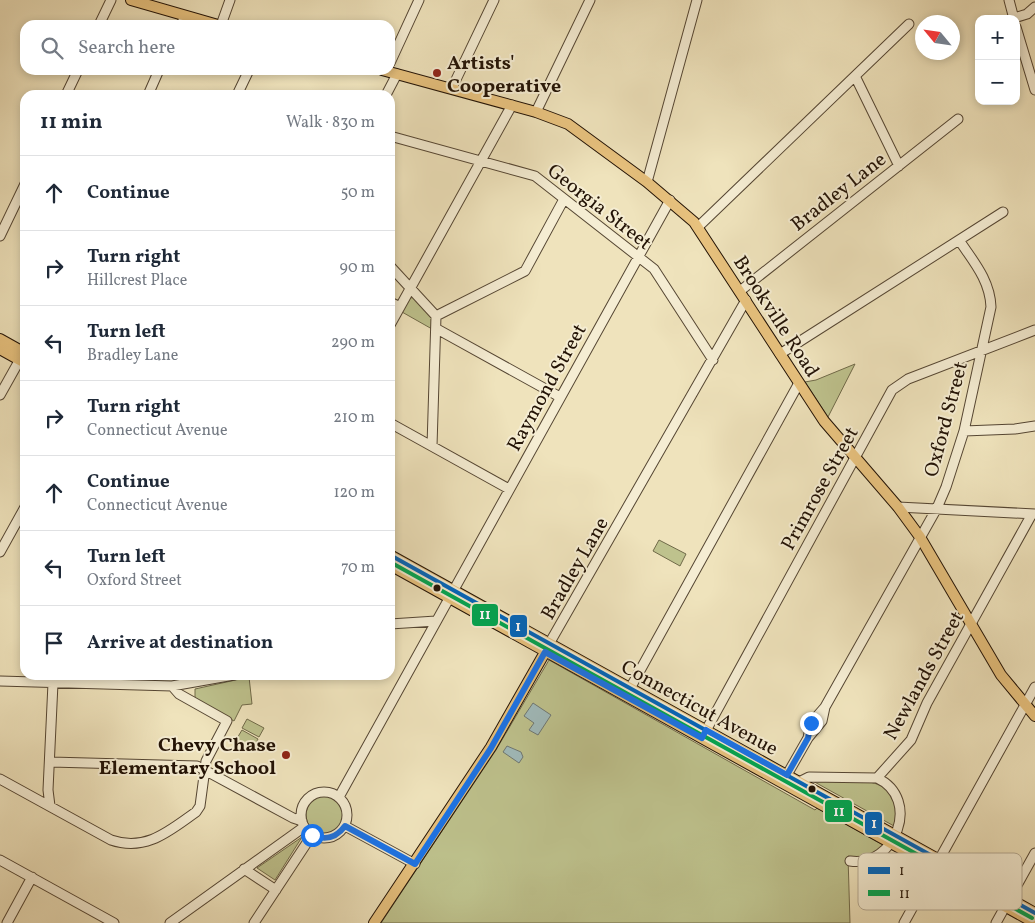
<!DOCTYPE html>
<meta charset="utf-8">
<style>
:root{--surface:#fff;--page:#f6f6f7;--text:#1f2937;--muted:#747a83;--line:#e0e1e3}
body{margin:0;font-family:Vollkorn,serif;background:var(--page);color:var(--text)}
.controls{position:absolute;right:15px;top:15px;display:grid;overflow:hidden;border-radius:10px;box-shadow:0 2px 8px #0003}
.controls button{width:45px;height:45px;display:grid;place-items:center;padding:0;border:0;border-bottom:1px solid var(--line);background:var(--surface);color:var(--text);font:25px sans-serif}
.compass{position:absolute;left:915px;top:15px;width:45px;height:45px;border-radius:50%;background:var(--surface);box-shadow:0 2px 8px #0003;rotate:299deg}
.stop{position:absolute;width:15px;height:15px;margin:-11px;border:4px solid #1a73e8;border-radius:50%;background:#fff}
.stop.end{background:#1a73e8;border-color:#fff;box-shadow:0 1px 5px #0008}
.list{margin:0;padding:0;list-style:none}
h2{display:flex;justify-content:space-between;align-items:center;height:65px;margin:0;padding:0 20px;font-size:21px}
h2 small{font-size:16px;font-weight:400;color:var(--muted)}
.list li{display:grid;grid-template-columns:32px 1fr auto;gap:15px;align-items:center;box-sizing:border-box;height:75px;padding:0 20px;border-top:1px solid var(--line)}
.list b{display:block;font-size:19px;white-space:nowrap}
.list p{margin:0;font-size:16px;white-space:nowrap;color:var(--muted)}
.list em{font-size:16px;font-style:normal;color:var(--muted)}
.icon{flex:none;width:28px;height:28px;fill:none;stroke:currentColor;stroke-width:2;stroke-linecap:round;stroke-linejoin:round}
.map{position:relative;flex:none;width:1035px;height:923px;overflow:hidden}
.search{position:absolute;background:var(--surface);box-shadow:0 2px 8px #0003;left:20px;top:20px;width:375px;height:55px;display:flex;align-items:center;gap:12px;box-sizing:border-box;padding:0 18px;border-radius:15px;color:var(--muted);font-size:19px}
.panel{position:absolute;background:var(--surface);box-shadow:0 2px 8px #0003;left:20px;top:90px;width:375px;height:590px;border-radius:15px}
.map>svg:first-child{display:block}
.green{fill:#bec28d;stroke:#706a49}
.water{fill:#a0bbbc;stroke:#6e7773}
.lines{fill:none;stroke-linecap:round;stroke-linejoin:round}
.minor-casing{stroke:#554633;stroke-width:11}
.major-casing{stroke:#221205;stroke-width:12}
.minor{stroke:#f5edd3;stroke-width:9}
.major{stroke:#e8c27e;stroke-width:10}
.bus-1-casing{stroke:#f5edd3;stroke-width:8}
.bus-2-casing{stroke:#f5edd3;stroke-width:8}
.bus-1{stroke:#0065bd;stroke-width:4}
.bus-2{stroke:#00a651;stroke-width:4}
.route{stroke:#1a73e8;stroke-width:6}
.poi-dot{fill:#8f2418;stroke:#f5edd3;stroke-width:2}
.bus-dot{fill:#221205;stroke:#f5edd3;stroke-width:2}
.labels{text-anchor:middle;stroke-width:4;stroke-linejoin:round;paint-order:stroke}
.poi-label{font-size:20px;font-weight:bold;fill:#221205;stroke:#f5edd3;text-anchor:start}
.street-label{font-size:20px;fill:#221205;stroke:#f5edd3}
.key{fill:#f5edd3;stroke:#b6ab95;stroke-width:1}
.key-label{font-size:14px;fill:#221205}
.line-badge{stroke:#f5edd3;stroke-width:2}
.badge-label{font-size:14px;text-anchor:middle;font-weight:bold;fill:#fff}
</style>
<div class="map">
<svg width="1035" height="923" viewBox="0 0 1035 923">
<rect width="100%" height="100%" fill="#efe3bc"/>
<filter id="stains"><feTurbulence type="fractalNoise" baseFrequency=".004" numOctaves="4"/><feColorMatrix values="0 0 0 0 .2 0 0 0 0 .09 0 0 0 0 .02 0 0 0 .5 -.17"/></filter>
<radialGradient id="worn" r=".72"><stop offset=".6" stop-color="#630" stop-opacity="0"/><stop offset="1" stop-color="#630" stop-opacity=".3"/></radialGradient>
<path class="green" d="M415 297 433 317 432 329 402 312 410 298Z
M855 364 828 417 805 382 816 380Z
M659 540 686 554 680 566 653 551Z
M549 660 815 810 817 808 883 845C873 857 862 859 848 856L850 923H381L496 750Z
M249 677 252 704 242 705 234 721 195 699V689Z
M247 719 264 728 259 737 242 728Z
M242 730 258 739 253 749 236 740Z
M811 780C847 781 908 770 894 826Z
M306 815a19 19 0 1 1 38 0a19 19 0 1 1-38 0Z
M302 837 275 880 257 868Z"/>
<path class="water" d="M533 703 551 715 538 735 529 730 534 723 524 716Z
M507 746 521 752 523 757 519 763 503 752Z"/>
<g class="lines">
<defs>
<path id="minor" d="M1009 0 1014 19
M1014 18 1027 14 1035 7
M99 25 111 0
M181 25 185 16
M221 25 230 0
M1016 27 1035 90
M390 63 419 0
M855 76 899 166
M452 88 494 0
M66 95 78 70
M148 95 159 70
M237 95 249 70
M386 95 397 74
M536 112 590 0
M390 136 535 176 654 269 713 360
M647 182 697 0
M698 227 909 24
M0 236 25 184
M390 266 436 316
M740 291 958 119
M390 302 400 307
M390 325 512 105
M437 329 560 397
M780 354 1003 212
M0 395 23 354
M390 423 509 489
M964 431 1015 429 1035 426
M432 446 436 316 525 271 564 199
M898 507 1035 514
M0 552 25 507
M390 624 436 621
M549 644 746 300
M0 681 172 686 234 675
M627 694 799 383
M703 736 892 390 908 379 1035 330
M808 738 811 723 825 707 937 508 946 487 964 431 991 307C990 280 973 261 959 240
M51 762 197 766 293 818 302 821
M877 778 911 740 927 703 1032 514
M0 779 111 840C146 852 169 831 196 812L200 806 206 761 227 721 179 694 172 686
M784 780 808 738 822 721 825 707
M799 782 809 777 877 778C922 799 895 868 850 861
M301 815a23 23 0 1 1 46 0a23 23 0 1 1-46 0Z
M339 797 670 200
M50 806 48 790 53 683
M345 826 415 864
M0 860 114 923
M244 869 276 890
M7 923 32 877
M170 923 304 827
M254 923 312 835
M904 923 1035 687
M996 923 1035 853"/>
<path id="major" d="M131 0 218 25
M382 70 536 112 568 124 647 182 694 222 824 421 898 507 920 537 1001 675 1035 716
M0 339 25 353
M0 349 25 363
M390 555 1035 913
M390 565 1035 923
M374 923 491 747 548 647"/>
</defs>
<use href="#minor" class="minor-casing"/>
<use href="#major" class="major-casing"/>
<use href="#minor" class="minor"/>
<use href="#major" class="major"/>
<defs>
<path id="bus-1" d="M390 555 1035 913"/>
<path id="bus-2" d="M390 562 1032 918"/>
</defs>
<use href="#bus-1" class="bus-1-casing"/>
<use href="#bus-2" class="bus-2-casing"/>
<use href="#bus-1" class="bus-1"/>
<use href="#bus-2" class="bus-2"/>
</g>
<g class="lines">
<path class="route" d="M312 835C326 841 336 838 345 826L415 864 491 748 545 652 702 738 706 730 787 775 808 738 811 723"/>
</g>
<g class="poi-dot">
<circle cx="437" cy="73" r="5"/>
<circle cx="286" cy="755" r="5"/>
</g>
<g class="bus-dot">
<circle cx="437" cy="588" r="4.5"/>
<circle cx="812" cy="789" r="4.5"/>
</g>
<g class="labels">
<g class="poi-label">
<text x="447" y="69">Artists'<tspan x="447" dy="23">Cooperative</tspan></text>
<text x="276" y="751" text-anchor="end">Chevy Chase<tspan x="276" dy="23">Elementary School</tspan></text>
</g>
<g class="street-label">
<text transform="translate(838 191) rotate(-38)" y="7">Bradley Lane</text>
<text transform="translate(600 206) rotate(38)" y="7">Georgia Street</text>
<text transform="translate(777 316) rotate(57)" y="7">Brookville Road</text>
<text transform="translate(546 387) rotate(-61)" y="7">Raymond Street</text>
<text transform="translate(945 419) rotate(-75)" y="7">Oxford Street</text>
<text transform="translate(819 488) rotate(-61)" y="7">Primrose Street</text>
<text transform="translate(574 568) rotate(-60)" y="7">Bradley Lane</text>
<text transform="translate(923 675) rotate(-61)" y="7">Newlands Street</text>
<text transform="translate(700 707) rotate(29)" y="7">Connecticut Avenue</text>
</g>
</g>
<rect x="858" y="853" width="164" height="57" rx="8" class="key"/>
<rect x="868" y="867" width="22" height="7" fill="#0065bd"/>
<rect x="868" y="890" width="22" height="6" fill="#00a651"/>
<g class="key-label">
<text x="899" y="875">1</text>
<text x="899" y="898">11</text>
</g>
<g class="line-badge">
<rect x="471" y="603" width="28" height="24" rx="5" fill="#00a651"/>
<rect x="509" y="614" width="19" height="24" rx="5" fill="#0065bd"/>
<rect x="824" y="799" width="29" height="24" rx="5" fill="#00a651"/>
<rect x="864" y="811" width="19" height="25" rx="5" fill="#0065bd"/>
</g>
<g class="badge-label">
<text x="485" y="619">11</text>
<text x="518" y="631">1</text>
<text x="839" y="816">11</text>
<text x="874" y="828">1</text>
</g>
<rect width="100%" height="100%" filter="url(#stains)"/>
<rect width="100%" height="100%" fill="url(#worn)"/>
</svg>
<div class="controls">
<button>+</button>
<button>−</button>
</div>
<svg class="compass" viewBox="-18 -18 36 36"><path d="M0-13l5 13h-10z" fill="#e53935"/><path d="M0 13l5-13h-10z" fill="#747a83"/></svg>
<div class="stop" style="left:312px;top:835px"></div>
<div class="stop end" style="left:811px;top:723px"></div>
<div class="search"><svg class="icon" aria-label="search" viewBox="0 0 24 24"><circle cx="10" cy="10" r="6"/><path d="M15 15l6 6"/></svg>Search here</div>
<section class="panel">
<h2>11 min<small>Walk · 830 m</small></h2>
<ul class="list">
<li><svg class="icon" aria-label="ahead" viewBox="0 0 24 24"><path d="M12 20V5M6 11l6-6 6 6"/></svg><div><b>Continue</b></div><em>50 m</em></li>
<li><svg class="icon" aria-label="right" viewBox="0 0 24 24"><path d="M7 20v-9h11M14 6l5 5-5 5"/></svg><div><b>Turn right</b><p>Hillcrest Place</p></div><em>90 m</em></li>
<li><svg class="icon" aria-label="left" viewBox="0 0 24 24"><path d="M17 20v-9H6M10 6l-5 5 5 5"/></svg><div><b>Turn left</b><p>Bradley Lane</p></div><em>290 m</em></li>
<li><svg class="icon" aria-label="right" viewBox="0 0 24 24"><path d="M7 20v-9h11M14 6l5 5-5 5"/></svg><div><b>Turn right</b><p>Connecticut Avenue</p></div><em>210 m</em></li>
<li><svg class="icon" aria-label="ahead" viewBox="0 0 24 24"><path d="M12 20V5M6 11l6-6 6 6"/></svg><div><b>Continue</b><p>Connecticut Avenue</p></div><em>120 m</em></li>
<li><svg class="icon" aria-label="left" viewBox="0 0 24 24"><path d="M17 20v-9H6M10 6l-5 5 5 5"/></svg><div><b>Turn left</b><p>Oxford Street</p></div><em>70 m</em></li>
<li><svg class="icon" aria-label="arrive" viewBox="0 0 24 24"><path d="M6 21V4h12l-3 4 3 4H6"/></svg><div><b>Arrive at destination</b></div></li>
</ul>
</section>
</div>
